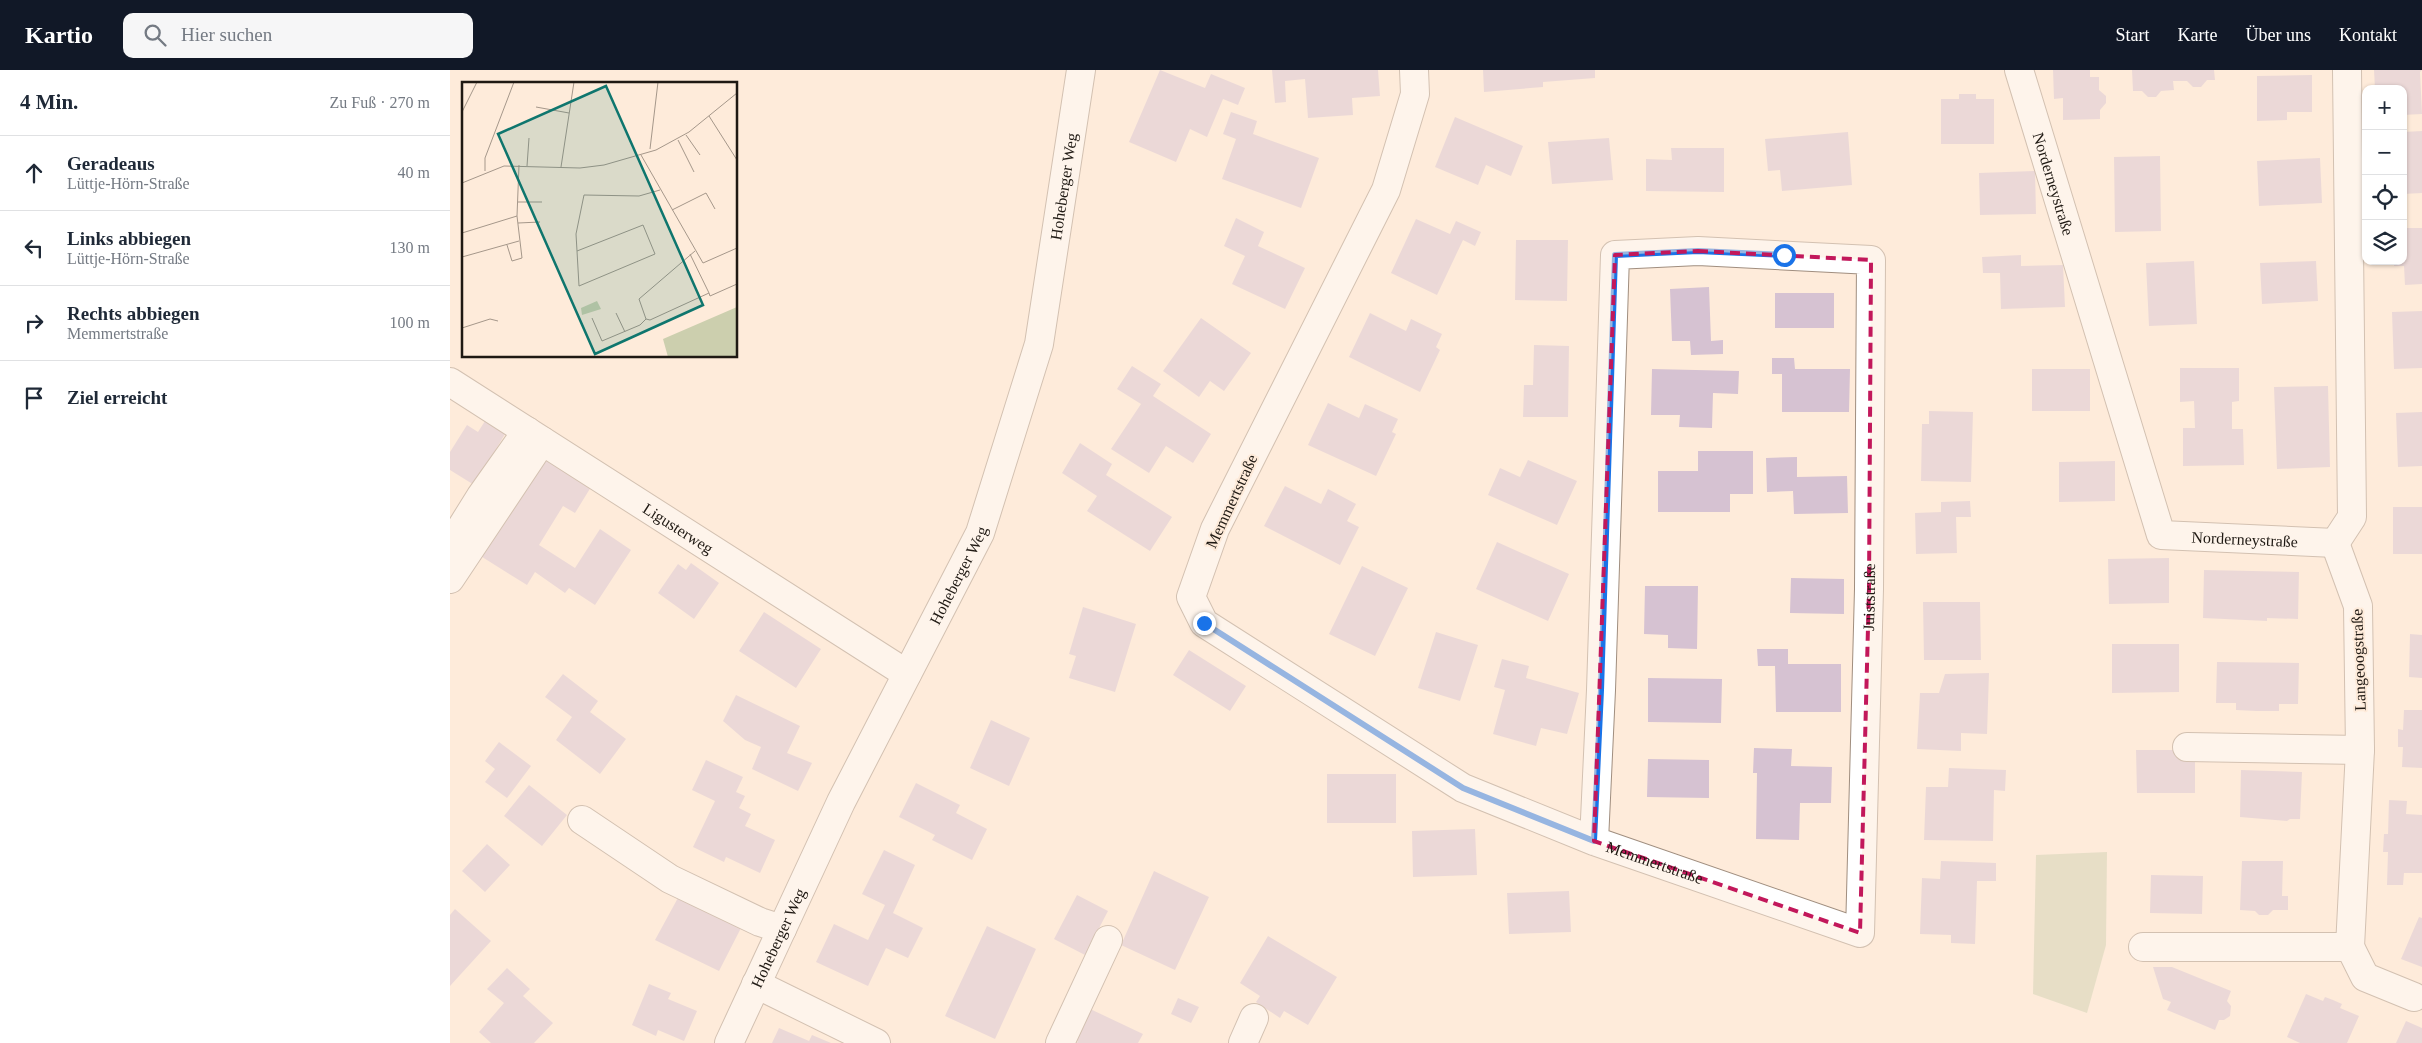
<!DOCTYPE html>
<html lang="de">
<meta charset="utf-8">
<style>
:root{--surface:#fff;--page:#f6f6f7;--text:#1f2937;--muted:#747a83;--line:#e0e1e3;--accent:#111827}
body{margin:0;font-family:Georgia,serif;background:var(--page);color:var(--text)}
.controls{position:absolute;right:15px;top:15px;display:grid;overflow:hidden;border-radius:10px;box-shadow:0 1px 4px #0004}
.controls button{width:45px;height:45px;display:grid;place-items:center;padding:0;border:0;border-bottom:1px solid var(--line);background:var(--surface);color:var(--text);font:25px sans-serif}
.stop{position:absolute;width:15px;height:15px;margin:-11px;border:4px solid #1a73e8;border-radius:50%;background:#fff}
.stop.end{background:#1a73e8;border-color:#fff;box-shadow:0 1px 5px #0008}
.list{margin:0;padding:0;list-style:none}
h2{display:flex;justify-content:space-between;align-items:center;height:65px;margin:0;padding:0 20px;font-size:21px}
h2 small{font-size:16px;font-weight:400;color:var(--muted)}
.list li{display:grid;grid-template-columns:32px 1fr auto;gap:15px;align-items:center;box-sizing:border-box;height:75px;padding:0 20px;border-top:1px solid var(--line)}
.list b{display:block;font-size:19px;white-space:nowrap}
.list p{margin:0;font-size:16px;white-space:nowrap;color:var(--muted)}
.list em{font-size:16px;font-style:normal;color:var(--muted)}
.icon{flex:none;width:28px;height:28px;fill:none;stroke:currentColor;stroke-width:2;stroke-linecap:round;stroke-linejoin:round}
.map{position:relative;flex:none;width:1972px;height:973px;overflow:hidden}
header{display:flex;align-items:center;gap:30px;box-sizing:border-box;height:70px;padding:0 25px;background:var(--accent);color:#fff}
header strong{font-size:24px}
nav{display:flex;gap:28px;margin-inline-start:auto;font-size:18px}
.search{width:350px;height:45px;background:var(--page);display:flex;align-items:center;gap:12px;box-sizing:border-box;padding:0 18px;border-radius:10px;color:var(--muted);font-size:19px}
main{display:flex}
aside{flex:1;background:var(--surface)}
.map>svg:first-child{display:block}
.green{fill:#cccfae}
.building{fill:#d6c2d2}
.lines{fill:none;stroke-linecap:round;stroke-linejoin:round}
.minor-casing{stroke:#a08e7f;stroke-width:30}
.minor{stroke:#fff;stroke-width:28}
.route{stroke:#1a73e8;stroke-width:6}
.marked{fill:none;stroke:#c2185b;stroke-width:4;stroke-dasharray:10 6;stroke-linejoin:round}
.labels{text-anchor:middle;stroke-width:4;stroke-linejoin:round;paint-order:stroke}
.street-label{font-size:16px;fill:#1f1913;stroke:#feebda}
.inset-road{fill:none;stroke:#a5978a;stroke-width:1}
.view{fill:#0f766e;fill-opacity:0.15;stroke:#0f766e;stroke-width:2.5}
.inset-edge{fill:none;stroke:#1f1913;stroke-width:2.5}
</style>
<header>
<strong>Kartio</strong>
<div class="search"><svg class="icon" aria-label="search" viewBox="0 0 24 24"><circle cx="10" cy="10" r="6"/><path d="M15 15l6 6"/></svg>Hier suchen</div>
<nav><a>Start</a><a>Karte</a><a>Über uns</a><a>Kontakt</a></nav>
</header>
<main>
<aside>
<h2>4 Min.<small>Zu Fuß · 270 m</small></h2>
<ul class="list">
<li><svg class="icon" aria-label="ahead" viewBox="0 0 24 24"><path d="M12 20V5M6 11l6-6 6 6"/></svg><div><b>Geradeaus</b><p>Lüttje-Hörn-Straße</p></div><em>40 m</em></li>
<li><svg class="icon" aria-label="left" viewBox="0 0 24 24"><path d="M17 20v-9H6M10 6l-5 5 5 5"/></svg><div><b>Links abbiegen</b><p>Lüttje-Hörn-Straße</p></div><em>130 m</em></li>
<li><svg class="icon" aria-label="right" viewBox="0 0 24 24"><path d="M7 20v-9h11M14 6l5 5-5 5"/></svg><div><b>Rechts abbiegen</b><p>Memmertstraße</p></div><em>100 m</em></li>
<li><svg class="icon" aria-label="arrive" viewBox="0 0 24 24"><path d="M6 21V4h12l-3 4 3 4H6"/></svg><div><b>Ziel erreicht</b></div></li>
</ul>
</aside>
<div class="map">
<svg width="1972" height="973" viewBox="0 0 1972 973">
<rect width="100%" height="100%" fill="#feebda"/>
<path class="green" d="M1657 782 1656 875 1637 943 1583 924 1586 785Z"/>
<path class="building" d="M710 0 755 18 761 4 795 18 788 35 773 29 757 67 740 59 726 92 679 72Z
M822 0H928L930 26 902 28 903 45 858 48 855 9 835 11 836 32 825 33Z
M1033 0H1145V8L1093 12V17L1034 22Z
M1603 0H1640V7H1649V20L1656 26V33L1650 40V49L1613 50V28L1604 29Z
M1682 0H1764L1765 10H1757L1751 17H1743L1737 11H1723L1724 20 1711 21 1706 27H1698L1692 21H1683Z
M1924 0H1972L1970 2 1972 44 1953 45V19H1925Z
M1862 5V42H1837V50L1807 51V6Z
M1509 24H1526V29H1544V74H1491V29H1509Z
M781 42 807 51 803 64 869 88 851 138 772 109 786 69 773 64Z
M1005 47 1073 76 1061 106 1036 95 1028 115 985 97Z
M1972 61V123L1953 124V62Z
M1398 62 1402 115 1332 121 1330 100 1318 101 1315 69Z
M1159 68 1163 110 1102 114 1098 72Z
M1221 78H1274V122L1196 121V89L1222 90Z
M1710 86 1711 161 1665 162 1664 87Z
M1870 88 1872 133 1809 136 1807 91Z
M1585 101 1586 144 1530 145 1529 103Z
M786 148 814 162 808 176 855 198 835 239 782 214 795 186 774 176Z
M966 149 1000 164 1006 151 1031 162 1025 176 1013 170 987 225 941 203Z
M1953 158H1972V214L1955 215 1954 196H1944V191H1953Z
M1066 170H1118L1117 231 1065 230Z
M1571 185V196L1613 195 1615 237 1551 239 1550 203H1533L1532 187Z
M1744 191 1747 254 1699 256 1696 193Z
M1866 191 1868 231 1812 234 1810 193Z
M1259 217 1261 271 1273 270V284L1241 285 1240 271H1222L1220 219Z
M1325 223H1384V258H1325Z
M1972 241V298L1944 299 1942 242Z
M920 243 956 261 961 249 992 264 986 277 990 280 970 322 899 287Z
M751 248 801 283 774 321 760 311 749 327 713 301Z
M1084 275 1119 276 1118 347H1073L1074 315H1083Z
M1322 288H1344L1345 299H1400L1399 342H1332V304H1322Z
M682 296 711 314 703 326 761 364 743 393 716 376 699 403 661 379 691 334 667 319Z
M1730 298H1789V331L1782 332V359H1793L1794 395 1733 396V358H1745L1744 331 1730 332Z
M1202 299 1289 301 1288 324 1263 323 1262 358 1229 357 1230 345H1201Z
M1582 299H1640V341H1582Z
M1878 316 1880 397 1827 399 1824 317Z
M878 333 909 348 915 334 948 349 942 362 946 364 926 406 858 375Z
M1479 341 1523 342 1521 412 1471 411 1472 354H1479Z
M1972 342V396L1948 397 1946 343Z
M35 351 55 364 40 389 45 392 29 418 0 400V382L17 355 28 362Z
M630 373 662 394 656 405 722 447 700 481 637 441 647 426 612 403Z
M1248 381H1303V424H1280V442H1208V401H1248Z
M94 387 141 417 125 443 113 436 89 475 125 498 150 459 181 480 145 535 119 518 115 523 85 502 77 515 29 485Z
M1347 387V407L1397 406 1398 443 1344 444 1343 421 1317 422 1316 388Z
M1078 390 1127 411 1107 455 1038 425 1050 398 1070 407Z
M1665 391V431L1609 432V392Z
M835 416 871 434 878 419 906 434 897 451 909 457 890 495 814 456Z
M1520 431 1521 447H1506L1507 483 1466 484 1465 443 1491 442V432Z
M1943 437H1972V484H1943Z
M1047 472 1119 504 1098 551 1026 519Z
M1719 488V533L1659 534 1658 489Z
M241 493 269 513 244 549 208 523 228 494 236 500Z
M912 496 958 518 925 586 879 564Z
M1754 500 1849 502 1848 549 1817 548V551L1753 548Z
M1341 508 1394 509V544L1340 543Z
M1195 516H1248L1247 579 1218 578V565L1194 564Z
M1473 532H1530L1531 590H1474Z
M633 537 686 554 665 622 619 608 626 586 619 584Z
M314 542 371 579 346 618 289 581Z
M986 562 1028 575 1010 631 968 618Z
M1960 564 1972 565V608L1959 607Z
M1662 574H1729V622L1662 623Z
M1307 579H1338V594H1391V642H1326L1325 596H1308Z
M739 580 796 616 780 641 723 605Z
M1052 589 1079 596 1076 608 1129 623 1117 664 1091 658 1086 676 1043 664 1055 620 1044 617Z
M1767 592 1849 593 1848 634H1829V641H1806L1786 640V633H1766Z
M1539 603 1537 664 1511 663V681L1467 679 1470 623H1489L1495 604Z
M113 604 148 631 140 642 176 669 150 704 106 670 122 647 95 627Z
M1198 608 1272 609 1271 653 1198 652Z
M286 625 350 656 337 683 362 693 348 721 302 699 311 677 295 670 273 651Z
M1954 640H1972V698L1952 697 1953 677H1948V659L1953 660Z
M541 650 580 668 559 716 520 698Z
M49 672 81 696 57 728 35 712 45 699 35 691Z
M1304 678 1342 679 1341 696 1382 697 1381 733H1350L1349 770 1306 769 1307 703H1303Z
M1686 680H1745V723H1687Z
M1198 689 1259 690V728L1197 727Z
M256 690 293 707 286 722 295 726 289 738 301 744 295 756 325 770 310 803 276 787 274 792 243 777 265 731 242 720Z
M1499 698 1556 700 1555 721 1544 720 1543 771 1474 770 1476 717H1498Z
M1791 700 1852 702 1850 749H1840L1837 751 1790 747Z
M877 704H946V753H877Z
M466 713 510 735 506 743 537 759 522 790 482 770 485 765 449 747Z
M79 715 117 745 92 776 54 746Z
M1939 730 1957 731 1956 744 1972 745V803H1954L1953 815H1937L1938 782H1933L1934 764H1938Z
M1025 759 1027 805 963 807 962 761Z
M37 774 60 795 35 822 12 801Z
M434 780 465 795 443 843 473 858 458 888 436 878 418 916 366 892 384 854 418 870 435 835 412 824Z
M1491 791 1546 793V811H1527L1525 874 1501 873V865L1470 864 1472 808 1490 809Z
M1792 791H1833L1832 826H1838V840H1823L1818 845H1809L1805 841 1790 840Z
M704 801 759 827 725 900 671 875Z
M1701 805 1753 806 1752 844 1700 843Z
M1119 821 1121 862 1059 864 1057 823Z
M627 825 658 841 635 885 604 869Z
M229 826 291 858 269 901 205 870Z
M5 839 41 871 0 916V845Z
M1969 847 1972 848V897L1951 889Z
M537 856 586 879 545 969 495 946Z
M818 866 887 907 858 955 834 941 830 948 806 932 810 926 790 913Z
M1703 897H1722L1781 921 1777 931 1781 936 1780 946 1774 950H1769L1765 960 1717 940 1721 932 1713 929Z
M57 898 80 919 73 926 103 953 84 973H41L29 962 54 933 37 919Z
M199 914 221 923 218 929 247 941 234 971 208 960 206 966 182 955Z
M1856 924 1873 931 1875 927 1883 930 1892 934 1890 938 1909 946 1897 973H1850L1837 967Z
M728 928 749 937 741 953 721 944Z
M636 937 693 964 688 973H627L628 971 622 967Z
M1956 951 1972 958V973H1946Z
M329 958 359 971 362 965 381 973H322Z"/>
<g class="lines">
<defs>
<g id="minor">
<path id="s1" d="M964 0 965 24 936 120 765 459 741 527 754 553 1013 718 1144 771 1410 863 1419 519 1421 190 1248 181 1165 185 1151 620 1144 771"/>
<path id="s2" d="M1569 0 1711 465 1885 473 1902 447 1897 0"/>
<path id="s3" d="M0 312 457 604"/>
<path d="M1 474 31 426 77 361"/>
<path d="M0 509 92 371"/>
<path d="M1737 677 1910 680"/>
<path d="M132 750 220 809 310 852 332 859"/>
<path d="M1693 877H1900L1910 680 1908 536 1885 473"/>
<path d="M1900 877 1915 907 1964 927"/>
<path d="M306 914 426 973"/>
<path id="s4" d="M279 973 391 732 530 463 589 274 631 0"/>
<path d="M610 973 658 870"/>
<path d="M793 973 804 948"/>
</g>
</defs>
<use href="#minor" class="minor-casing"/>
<use href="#minor" class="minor"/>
</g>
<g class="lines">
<path class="route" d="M754 553 1013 718 1144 771 1151 620 1165 185 1248 181 1334 185"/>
</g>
<path d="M0 0H1972V973H0ZM1248 181 1421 190 1419 519 1410 863 1144 771 1165 185Z" fill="#feebda" fill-opacity=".55" fill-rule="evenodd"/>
<path class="marked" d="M1248 181 1421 190 1419 519 1410 863 1144 771 1165 185Z"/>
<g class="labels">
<g class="street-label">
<text dy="6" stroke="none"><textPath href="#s2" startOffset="119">Norderneystraße</textPath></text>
<text dy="6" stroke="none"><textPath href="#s4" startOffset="926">Hoheberger Weg</textPath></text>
<text transform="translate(781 431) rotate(-65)" y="6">Memmertstraße</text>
<text dy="6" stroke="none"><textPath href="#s3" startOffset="271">Ligusterweg</textPath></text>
<text dy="6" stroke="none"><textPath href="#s2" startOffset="570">Norderneystraße</textPath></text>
<text dy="6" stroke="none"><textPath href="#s4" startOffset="521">Hoheberger Weg</textPath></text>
<text dy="6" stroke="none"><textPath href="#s1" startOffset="1671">Juiststraße</textPath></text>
<text transform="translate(1908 590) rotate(-92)" y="6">Langeoogstraße</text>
<text dy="6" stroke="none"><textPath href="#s1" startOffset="1118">Memmertstraße</textPath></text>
<text dy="6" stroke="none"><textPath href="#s4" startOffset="116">Hoheberger Weg</textPath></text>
</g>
</g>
<g transform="translate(12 12)">
<rect width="275" height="275" fill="#feebda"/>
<path d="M135 219 139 227 120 233 119 226ZM275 225V275H206L201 257Z" fill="#cccfae"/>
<path class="inset-road" d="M74 25 107 31M0 30 15 0M247 34 275 78M224 53 238 73M216 58 232 90M188 67 196 0M179 73 241 181 275 166M65 84 67 56M99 85 112 0M23 89V76L52 0M0 101 42 84 118 86 142 83 194 68 227 50 275 11M56 120H80M210 128 244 111 253 127M56 141 78 140M0 151 55 134M45 163 50 179 60 176 55 134 57 83M115 169 181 143 193 172 117 204 115 169 114 152 122 113 177 114 198 108M233 169 177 217 184 237 188 238 247 211M228 172 247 211M0 175 57 159M247 211 248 214 275 202M154 231 163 250M130 236 140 259 178 243 184 237M0 246 28 237 36 239"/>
<path class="view" d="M144 4 241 223 133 272 36 52Z"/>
<rect width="275" height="275" class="inset-edge"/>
</g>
</svg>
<div class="controls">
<button>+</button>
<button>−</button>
<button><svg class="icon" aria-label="locate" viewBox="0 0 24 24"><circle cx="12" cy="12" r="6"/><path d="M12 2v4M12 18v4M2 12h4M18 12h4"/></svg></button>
<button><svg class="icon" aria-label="layers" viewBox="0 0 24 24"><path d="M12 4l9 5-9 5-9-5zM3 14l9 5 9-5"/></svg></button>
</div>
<div class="stop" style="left:1334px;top:185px"></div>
<div class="stop end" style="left:754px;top:553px"></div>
</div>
</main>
